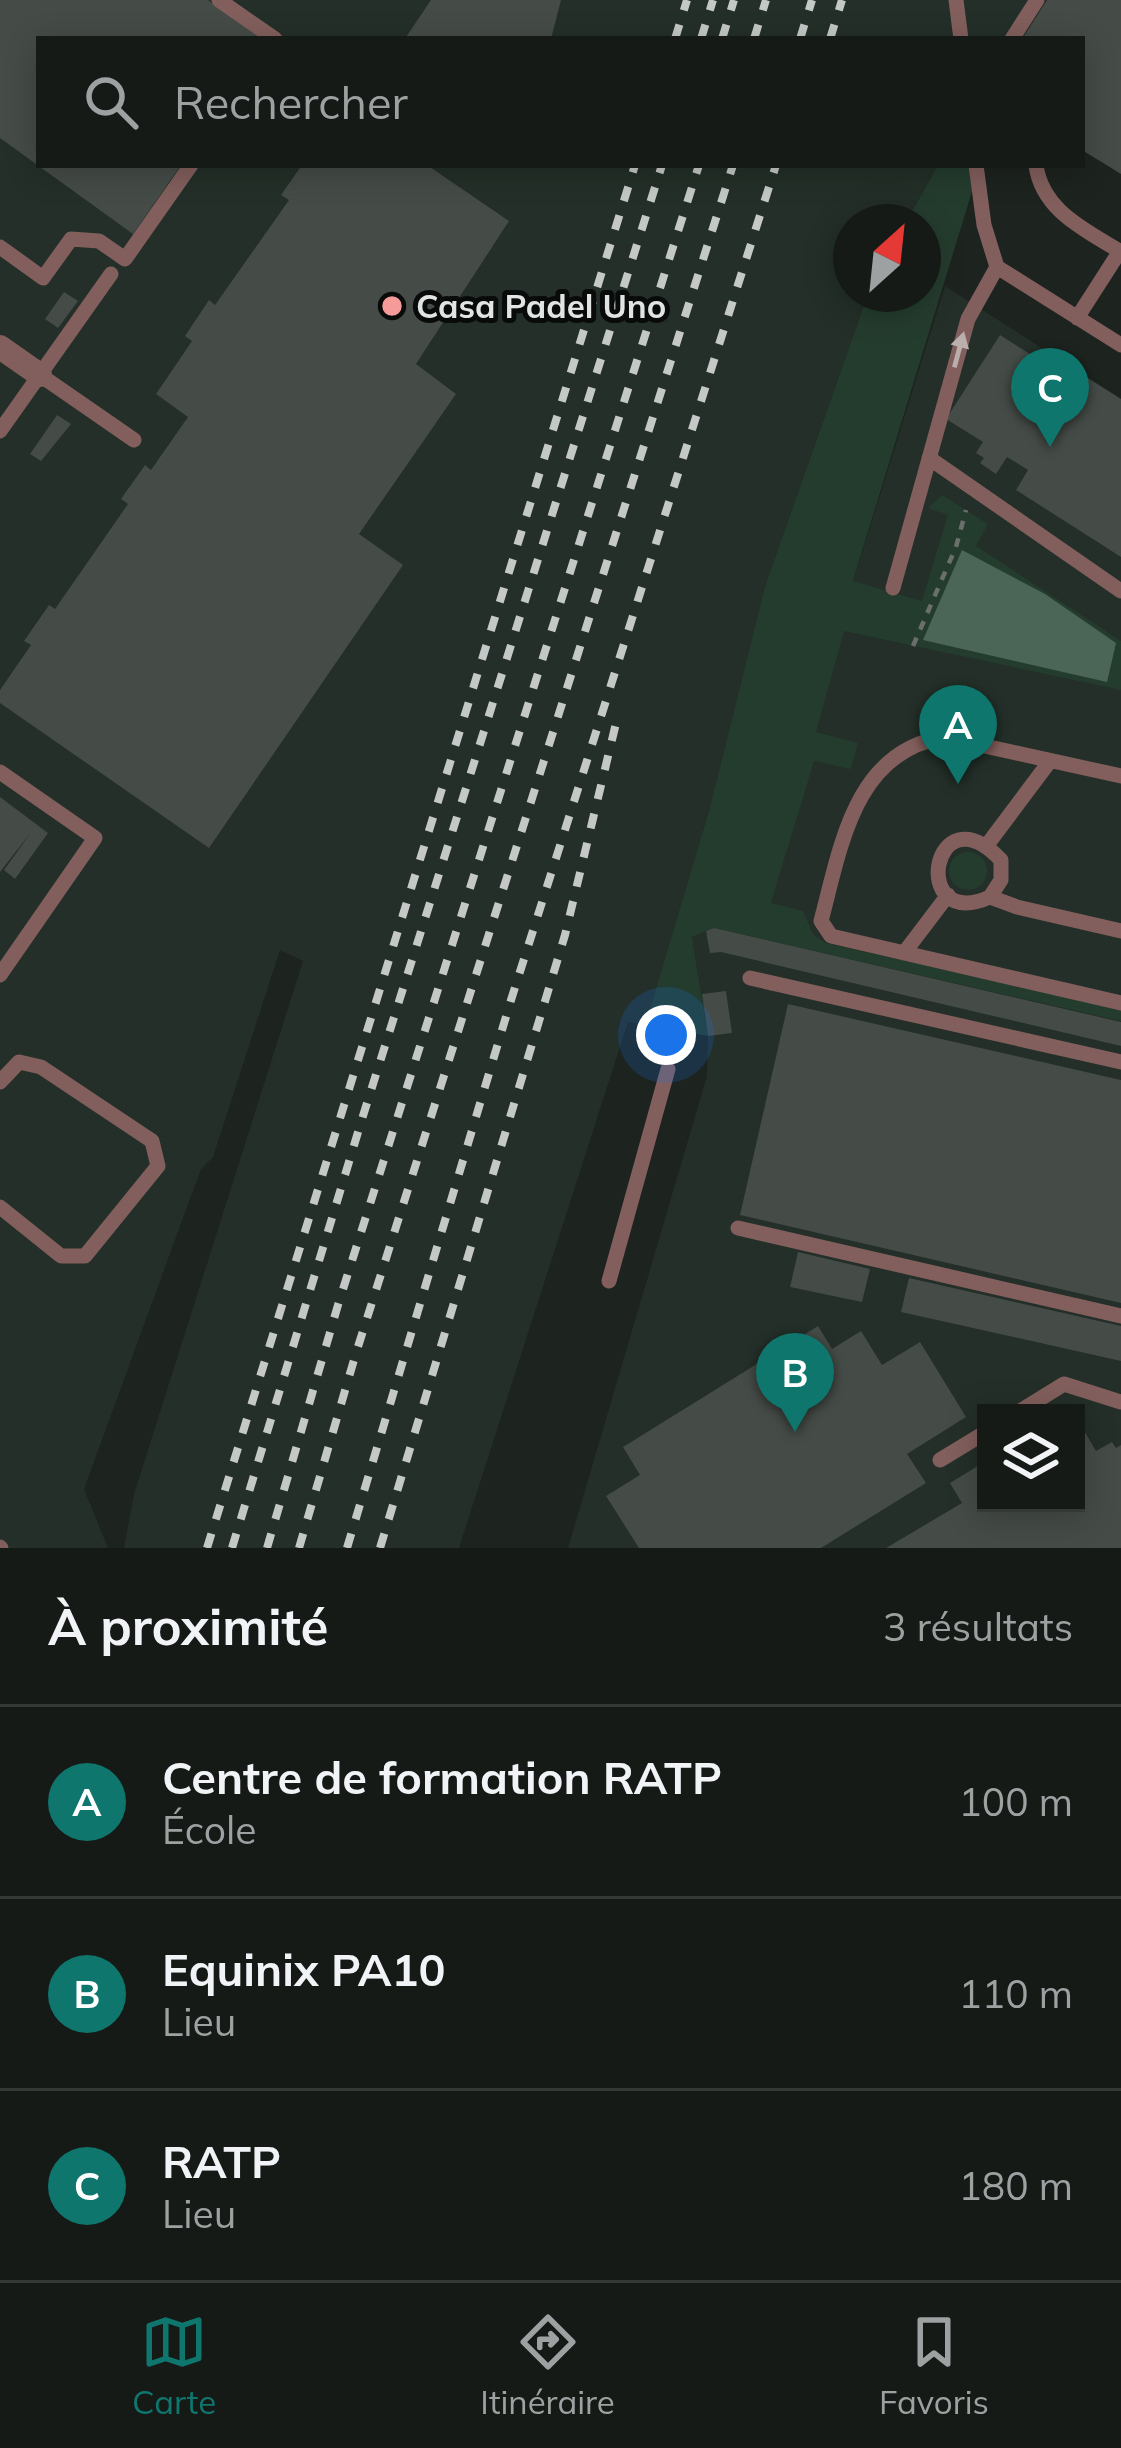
<!DOCTYPE html>
<html lang="fr">
<meta charset="utf-8">
<style>
:root{--surface:#161a17;--page:#1f2320;--text:#f1f3f6;--muted:#9ea1a1;--line:#353836;--accent:#0f766e}
body{margin:0;font-family:Mulish,sans-serif;background:var(--page);color:var(--text)}
.controls{position:absolute;right:36px;bottom:36px;display:grid;overflow:hidden;border-radius:0px;box-shadow:0 6px 30px #0003}
.controls button{width:108px;height:108px;display:grid;place-items:center;padding:0;border:0;border-bottom:3px solid var(--line);background:var(--surface);color:var(--text);font:60px sans-serif}
.compass{position:absolute;left:833px;top:204px;width:108px;height:108px;border-radius:50%;background:var(--surface);box-shadow:0 6px 30px #0003;rotate:27deg}
.you{position:absolute;left:666px;top:1035px;width:42px;height:42px;margin:-30px;border:9px solid #fff;border-radius:50%;background:#1a73e8;box-shadow:0 0 0 18px #1a73e833}
.badge{display:grid;place-items:center;width:78px;height:78px;border-radius:50%;background:var(--accent);color:#fff;font-size:39px;font-weight:700}
.pin{position:absolute;translate:-50% -99px;filter:drop-shadow(0 3px 6px #0008)}
.pin::after{content:'';position:absolute;top:63px;width:42px;height:36px;background:inherit;clip-path:polygon(0 0,100% 0,50% 100%)}
.list{margin:0;padding:0;list-style:none}
h2{display:flex;justify-content:space-between;align-items:center;height:156px;margin:0;padding:0 48px;font-size:51px}
h2 small{font-size:39px;font-weight:400;color:var(--muted)}
.list li{display:grid;grid-template-columns:78px 1fr auto;gap:36px;align-items:center;box-sizing:border-box;height:192px;padding:0 48px;border-top:3px solid var(--line)}
.list b{display:block;font-size:45px;white-space:nowrap}
.list p{margin:0;font-size:39px;white-space:nowrap;color:var(--muted)}
.list em{font-size:39px;font-style:normal;color:var(--muted)}
.icon{flex:none;width:66px;height:66px;fill:none;stroke:currentColor;stroke-width:2;stroke-linecap:round;stroke-linejoin:round}
.map{position:relative;flex:none;width:1121px;height:1548px;overflow:hidden}
.search{position:absolute;background:var(--surface);box-shadow:0 6px 30px #0003;left:36px;right:36px;top:36px;height:132px;display:flex;align-items:center;gap:30px;box-sizing:border-box;padding:0 42px;border-radius:0px;color:var(--muted);font-size:45px}
.sheet{height:732px;background:var(--surface)}
nav{display:flex;justify-content:space-around;align-items:center;box-sizing:border-box;height:168px;border-top:3px solid var(--line);background:var(--surface);font-size:33px;color:var(--muted)}
nav a{display:grid;justify-items:center;gap:6px}
nav .on{color:var(--accent)}
.map>svg:first-child{display:block}
.built{fill:#232f28;fill-rule:evenodd}
.green{fill:#243c2e}
.water{fill:#4b6656}
.building{fill:#454b47}
.lines{fill:none;stroke-linecap:round;stroke-linejoin:round}
.path{stroke:#6a6f6c;stroke-width:4.5;stroke-dasharray:9 9;stroke-linecap:butt}
.lane{stroke:#825f5d;stroke-width:15}
.street{stroke:#825f5d;stroke-width:24}
.rail{stroke:#c4c8c6;stroke-width:8;stroke-dasharray:15 15;stroke-linecap:butt}
.oneway{fill:#baafad}
.poi-dot{fill:#f59b99;stroke:#090b0a;stroke-width:4.5}
.labels{text-anchor:middle;stroke-width:10;stroke-linejoin:round;paint-order:stroke}
.poi-label{font-size:33px;font-weight:bold;fill:#e0e4e2;stroke:#090b0a;text-anchor:start}
</style>
<div class="map">
<svg width="1121" height="1548" viewBox="0 0 1121 1548">
<rect width="100%" height="100%" fill="#1d231f"/>
<path class="built" d="M0 0H1047L1022 39H39V165H938L906 222H851V294H868L765 586 710 807 645 1025 628 1022 459 1548H124L134 1494 303 961 280 950 213 1157 201 1169 84 1489 108 1548H0Z
M945 286 1121 399V1548H568L707 1076 708 1036 692 937 714 928 853 582ZM986 1413H1076V1503H986Z"/>
<path class="green" d="M938 165H980L853 581 922 601 948 515 928 508 942 495 988 524 976 546 1121 641V690L844 631 816 732 858 743 851 769 814 761 771 903 803 911 813 934 825 943 1121 1009V1021L714 928 692 937 708 1036 645 1025 710 807 765 586 868 294H923V222H906Z
M949 871a19 19 0 1 1 38 0a19 19 0 1 1-38 0Z"/>
<path class="water" d="M962 550 1045 594 1116 643 1107 682 923 640Z"/>
<path class="building" d="M0 0H208L264 39H39V165H181L133 234 0 138Z
M431 0H561L551 39H409L406 37Z
M1047 0H1121V174L1082 150V39H1022Z
M302 165H427L509 221 416 364 456 394 359 534 403 565 209 848 0 703V690L31 645 24 641 49 605 55 609 128 504 121 499 145 465 151 470 188 417 156 394 192 341 185 336 209 300 215 305 289 200 281 195Z
M64 292 78 301 58 328 45 319Z
M1000 335 1036 358 1042 349 1121 399V557L1016 490 1028 470 1007 457 996 474 980 463 984 458 976 453 983 442 946 419Z
M57 415 71 424 41 461 30 454Z
M0 797 48 833 15 879 4 870 32 831 0 872Z
M714 928 1121 1022V1046L721 952 710 953 706 931Z
M726 991 732 1033 708 1036 702 994Z
M788 1004 1121 1080V1303L740 1215Z
M798 1252 870 1269 862 1302 790 1287Z
M909 1278 1121 1326V1361L901 1312Z
M818 1326 832 1349 861 1331 882 1365 920 1342 966 1417 907 1454 926 1483 821 1548H639L606 1496 640 1475 623 1447Z
M1076 1417 1096 1451 1112 1442 1116 1448 1121 1445V1548H886L962 1503 950 1483 986 1461V1503H1076Z"/>
<g class="lines">
<path class="path" d="M913 646 956 547 966 510"/>
<path class="lane" d="M219 0 275 39
M956 0 961 39
M1012 39 1037 0
M1036 165C1042 211 1086 230 1121 252
M0 247 43 278 71 239 99 241 125 259 191 165
M997 267 1121 345
M1077 318 1120 251
M40 375 134 440
M0 431 111 274
M929 458 1121 591
M893 588 968 319 997 267 984 225 976 165
M0 772 95 838 0 975
M1121 776 944 737C854 752 841 846 821 921L831 936 1121 1003
M987 845 1050 761
M990 897 1001 880V860C932 787 908 933 990 897L1017 907 1121 931
M904 953 948 895
M750 978 1121 1062
M0 1082 19 1062 41 1067 152 1141 158 1166 85 1256H61L0 1207
M738 1228 1121 1316
M609 1281 668 1069
M1017 1413 1064 1384 1121 1402
M940 1460 986 1432
M0 1547 1 1548"/>
<path class="street" d="M0 347 40 375"/>
<path class="rail" d="M675 39 687 0
M701 39 713 0
M722 39 734 0
M754 39 766 0
M800 39 812 0
M830 39 842 0
M207 1548 635 165
M232 1548 362 1119 662 165
M267 1548 338 1305 699 165
M299 1548 356 1353 733 165
M347 1548 511 1000 776 165
M380 1548 565 935 617 719"/>
</g>
<defs><path id="oneway-solid" d="M-6-.8H1V-3.2L6.5 0L1 3.2V.8H-6Z" transform="scale(3)"/></defs>
<use class="oneway" href="#oneway-solid" transform="translate(959 350) rotate(-75)"/>
<circle class="poi-dot" cx="392" cy="306" r="12"/>
<g class="labels">
<g class="poi-label">
<text x="416" y="318">Casa Padel Uno</text>
</g>
</g>
</svg>
<div class="controls">
<button><svg class="icon" aria-label="layers" viewBox="0 0 24 24"><path d="M12 4l9 5-9 5-9-5zM3 14l9 5 9-5"/></svg></button>
</div>
<svg class="compass" viewBox="-18 -18 36 36"><path d="M0-13l5 13h-10z" fill="#e53935"/><path d="M0 13l5-13h-10z" fill="#9ea1a1"/></svg>
<div class="you"></div>
<div class="pin badge" style="left:958px;top:784px">A</div>
<div class="pin badge" style="left:795px;top:1432px">B</div>
<div class="pin badge" style="left:1050px;top:447px">C</div>
<div class="search"><svg class="icon" aria-label="search" viewBox="0 0 24 24"><circle cx="10" cy="10" r="6"/><path d="M15 15l6 6"/></svg>Rechercher</div>
</div>
<section class="sheet">
<h2>À proximité<small>3 résultats</small></h2>
<ul class="list">
<li><span class="badge">A</span><div><b>Centre de formation RATP</b><p>École</p></div><em>100 m</em></li>
<li><span class="badge">B</span><div><b>Equinix PA10</b><p>Lieu</p></div><em>110 m</em></li>
<li><span class="badge">C</span><div><b>RATP</b><p>Lieu</p></div><em>180 m</em></li>
</ul>
</section>
<nav>
<a class="on"><svg class="icon" aria-label="map" viewBox="0 0 24 24"><path d="M3 6l6-2 6 2 6-2v14l-6 2-6-2-6 2zM9 4v14M15 6v14"/></svg>Carte</a>
<a><svg class="icon" aria-label="directions" viewBox="0 0 24 24"><path d="M12 3l9 9-9 9-9-9zM9 14v-3h6M13 9l2 2-2 2"/></svg>Itinéraire</a>
<a><svg class="icon" aria-label="saved" viewBox="0 0 24 24"><path d="M7 4h10v16l-5-4-5 4z"/></svg>Favoris</a>
</nav>
